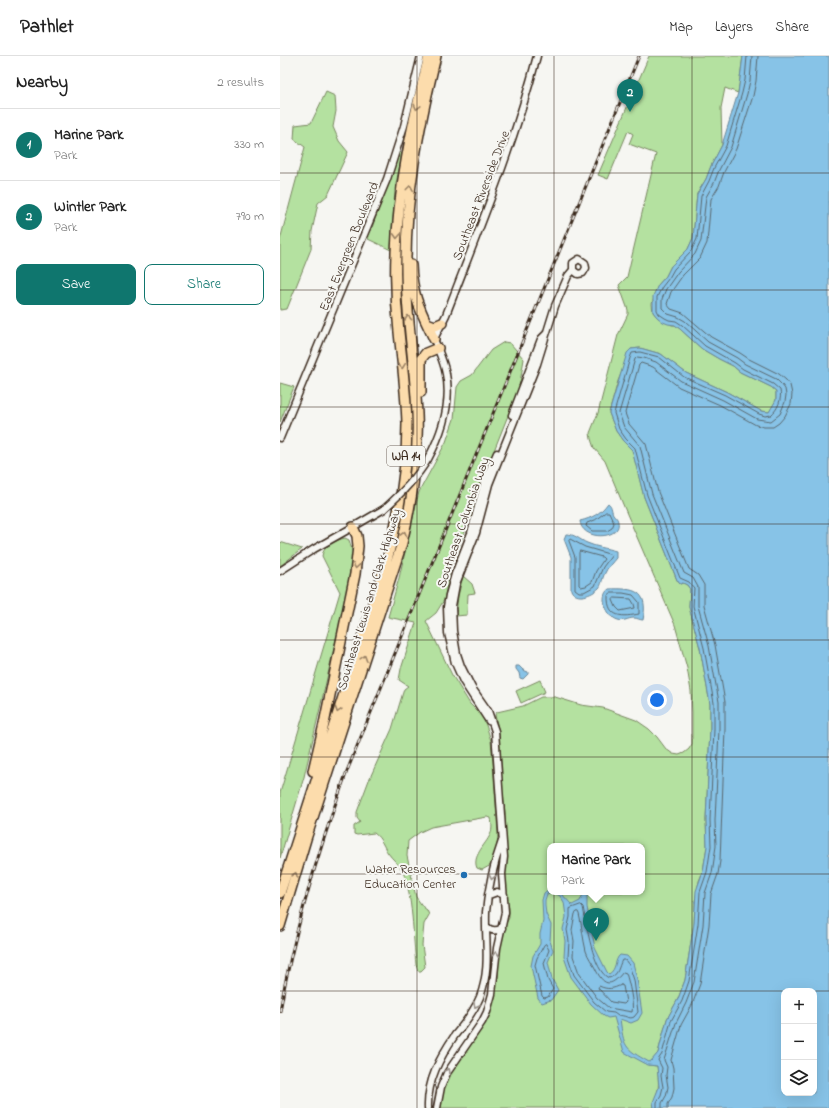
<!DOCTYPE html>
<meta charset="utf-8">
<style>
:root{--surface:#fff;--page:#f2f2f2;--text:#222;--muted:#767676;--line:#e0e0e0;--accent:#0f766e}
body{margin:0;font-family:"Indie Flower",sans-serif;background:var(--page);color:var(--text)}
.controls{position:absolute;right:12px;bottom:12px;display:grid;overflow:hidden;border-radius:8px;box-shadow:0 4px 16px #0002}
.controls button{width:36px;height:36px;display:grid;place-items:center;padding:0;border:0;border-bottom:1px solid var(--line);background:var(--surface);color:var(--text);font:20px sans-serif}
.you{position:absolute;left:377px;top:644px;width:14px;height:14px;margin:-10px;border:3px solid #fff;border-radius:50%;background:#1a73e8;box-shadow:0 0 0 6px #1a73e833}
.badge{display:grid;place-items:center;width:26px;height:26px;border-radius:50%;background:var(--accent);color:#fff;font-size:13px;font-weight:700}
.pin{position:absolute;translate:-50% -33px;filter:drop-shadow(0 1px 2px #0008)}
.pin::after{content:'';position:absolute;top:21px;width:14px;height:12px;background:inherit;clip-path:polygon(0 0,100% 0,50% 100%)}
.popup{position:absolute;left:267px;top:787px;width:98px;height:52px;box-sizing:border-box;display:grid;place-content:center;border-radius:8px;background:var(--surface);filter:drop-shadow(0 1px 3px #0005);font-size:13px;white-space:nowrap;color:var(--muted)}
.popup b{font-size:15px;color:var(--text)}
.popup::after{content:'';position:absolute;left:50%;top:100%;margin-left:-8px;border:8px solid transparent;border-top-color:var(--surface)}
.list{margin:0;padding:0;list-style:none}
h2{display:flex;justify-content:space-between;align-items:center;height:52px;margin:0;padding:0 16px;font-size:17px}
h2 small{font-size:13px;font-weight:400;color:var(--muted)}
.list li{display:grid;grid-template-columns:26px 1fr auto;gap:12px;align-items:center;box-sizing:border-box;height:72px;padding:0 16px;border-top:1px solid var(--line)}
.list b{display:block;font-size:15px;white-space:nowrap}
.list p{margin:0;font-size:13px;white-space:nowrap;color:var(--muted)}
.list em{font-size:13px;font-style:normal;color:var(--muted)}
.actions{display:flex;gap:8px;padding:12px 16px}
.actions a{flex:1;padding:9px 0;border:1px solid var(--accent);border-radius:8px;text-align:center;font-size:14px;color:var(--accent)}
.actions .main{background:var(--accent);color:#fff}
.icon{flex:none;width:22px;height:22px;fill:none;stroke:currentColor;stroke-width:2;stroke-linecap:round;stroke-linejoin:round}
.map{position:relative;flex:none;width:549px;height:1052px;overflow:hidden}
header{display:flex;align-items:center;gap:24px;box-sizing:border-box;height:56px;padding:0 20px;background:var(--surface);border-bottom:1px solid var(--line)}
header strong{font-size:19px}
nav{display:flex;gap:22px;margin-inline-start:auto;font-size:14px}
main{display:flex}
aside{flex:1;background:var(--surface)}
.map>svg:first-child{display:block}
.green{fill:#b4e1a0;stroke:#78865f;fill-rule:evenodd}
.water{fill:#87c3e7;stroke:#698697;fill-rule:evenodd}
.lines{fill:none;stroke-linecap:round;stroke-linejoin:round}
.shore{stroke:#59676e;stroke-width:1}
.tertiary-casing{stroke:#3b2a1e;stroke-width:9}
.motorway-casing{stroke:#3b2a1e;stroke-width:12}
.tertiary{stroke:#f6f6f2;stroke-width:6}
.motorway{stroke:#fcdcac;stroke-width:9}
.rail-casing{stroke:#3b2a1e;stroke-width:3}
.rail{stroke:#f6f6f2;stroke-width:1.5;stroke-dasharray:4.5;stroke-linecap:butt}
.tertiary-bridge-casing{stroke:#3b2a1e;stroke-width:9;stroke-linecap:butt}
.tertiary-bridge{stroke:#f6f6f2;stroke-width:6}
.oneway{stroke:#9c8365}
.oneway2{stroke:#989088}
.grid{fill:none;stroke:#3b2a1e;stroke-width:1;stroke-opacity:0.55}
.poi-dot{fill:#1f6fb2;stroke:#f6f6f2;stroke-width:1.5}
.labels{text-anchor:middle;stroke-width:4;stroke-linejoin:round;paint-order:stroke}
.shield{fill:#f6f6f2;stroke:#73675e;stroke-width:1}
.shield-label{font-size:12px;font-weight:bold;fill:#3b2a1e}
.street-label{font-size:13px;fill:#3b2a1e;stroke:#f6f6f2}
.poi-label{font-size:13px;fill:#3b2a1e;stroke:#f6f6f2;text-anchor:end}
</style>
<header>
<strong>Pathlet</strong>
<nav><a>Map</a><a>Layers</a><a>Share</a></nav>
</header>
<main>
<aside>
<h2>Nearby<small>2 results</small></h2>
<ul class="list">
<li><span class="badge">1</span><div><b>Marine Park</b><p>Park</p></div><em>330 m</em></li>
<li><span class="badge">2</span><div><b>Wintler Park</b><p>Park</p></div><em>790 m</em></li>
</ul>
<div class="actions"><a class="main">Save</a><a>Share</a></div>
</aside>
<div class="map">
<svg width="549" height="1052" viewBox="0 0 549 1052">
<rect width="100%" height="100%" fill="#f6f6f2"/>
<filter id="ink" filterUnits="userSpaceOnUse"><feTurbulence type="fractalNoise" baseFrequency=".025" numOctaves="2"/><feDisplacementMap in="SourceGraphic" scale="8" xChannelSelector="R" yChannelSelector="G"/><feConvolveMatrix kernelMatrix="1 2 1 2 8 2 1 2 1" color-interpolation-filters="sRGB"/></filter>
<g filter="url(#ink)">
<path class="green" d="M369 0H463L458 37 445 32 441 52 442 89 431 110 426 123 417 138 413 182 408 193 391 210 386 220 378 229 372 248 373 256 377 261 392 269H395L400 273 422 293 439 303 453 310 460 316 491 331 496 335V344L492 354 489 356 481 355 447 336 406 317 381 298 360 292 351 293 338 325 329 357 336 375 343 385 352 393 364 441 397 524 400 528 403 527 407 529 410 533 409 551 420 592 430 648V673L426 764 427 790 423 815 419 825 415 845 414 867 405 924 398 943 387 963 378 997 369 1009 377 1010C378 1014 379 1029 378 1033 377 1041 373 1043 374 1052H160L163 1033 170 1017 199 975 210 954 218 923 219 892 225 869 229 862V852L226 842 223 823 226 803 225 756 222 732 219 677 215 659 217 656 243 650 261 641H275L301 649 323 652 356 664 369 673 377 681 386 693 393 698 399 699 404 697 409 693 412 688V656L411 635 407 612 395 569 347 458 325 405 314 392 311 383 310 377 318 357 338 279 348 258V254L339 229 347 221 376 98 349 88 353 78 348 75 328 123 318 119ZM270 790H362V836H270Z
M46 36 55 40 56 55 53 71 59 85 68 96 48 139 38 147 32 175 31 193 7 253 0 254V184L25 91 14 83 15 69 31 67Z
M119 95 122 98 115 133 111 194 88 183Z
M224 286 230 287 244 303 239 332 203 422 190 463 170 513 164 544 156 557 146 565 172 619 190 648 203 661 207 672 211 685 213 708 218 777 217 791 211 809 202 814 197 812C192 801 204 790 209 781 213 775 212 769 211 762L207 761 151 771 140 776 128 785 127 800 136 841 143 851 147 854 149 859 144 868 142 889 145 911 141 915H138L136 909C133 882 133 837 122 814 118 807 112 803 108 797 103 790 102 783 94 777L77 779 74 778V770L80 766 77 762V756L89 724 112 673 124 633 128 630 119 624 121 613 136 567 108 561 119 522 139 436 166 386 174 363 177 331 181 325 192 319 211 294Z
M0 327 14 331 0 366Z
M65 482 69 484 73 497 67 536 24 721 0 802V737L60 536 42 500C43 490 56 484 65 482Z
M0 486 22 493 0 510Z
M183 520 192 528 195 537 188 538 187 559 176 560 178 540Z
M260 624 265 636 241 647 236 635Z"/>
<path class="water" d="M463 0H549V1052H374L373 1046 379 1031 377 1010 368 1009 344 996 334 961 328 962 324 960 311 948 291 921 284 901 285 885 283 873 286 861 284 846 280 840 273 836H280L292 849 300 845 304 836 307 838V851L315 892 327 916 329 918C337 913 334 904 340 899L347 900 353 907 357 923 362 957 358 964 351 967 340 963C344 991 344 992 369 1006L371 1005 378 997 387 963 398 943 405 924 414 867 416 835 423 815 427 790 426 764 430 673V648L420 592 409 551 410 533 407 529 403 527 400 528 397 524 364 441 352 394 343 385 336 375 329 357 347 297 351 293 360 292 381 298 406 317 447 336 481 355 489 356 496 344V335L491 331 460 316 453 310 439 303 422 293 400 273 395 269 388 268 383 266 377 261 373 256V240L378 229 386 220 391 210 408 193 413 182 417 138 426 123 431 110 442 89 458 37ZM504 935H534V1037H504Z
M328 447C332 450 331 453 333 458 335 461 338 462 338 466 342 483 302 486 300 465 312 462 320 458 328 447Z
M286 478C295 478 300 484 307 487 316 491 326 492 336 495V502C332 507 327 512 325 517 322 522 322 529 319 532 312 539 296 545 291 534V501L284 483Z
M329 533C354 532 369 534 363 564 360 564 357 562 354 562 348 562 344 566 338 564 327 561 318 540 329 533Z
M236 610H239L243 614 248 616V618L243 623 240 622 239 617 236 613Z
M269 833 270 836H273L267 838 265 844V850L266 858 271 869 270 885 273 894 268 906 272 923 278 934 271 944 262 947 258 942 251 910 253 900 260 888V878L263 865 262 844 264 837Z"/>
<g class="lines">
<path class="shore" d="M326 456H329L334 467 332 472 327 475H312L306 470 307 467 315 464Z
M290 483 305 491 332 499 323 511 315 530 304 536H299L295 533V501L289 485Z
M300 495 322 501 324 503 316 515 312 526 306 530 301 531 299 529V497Z
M331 537H343L353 539 359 546V558C344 561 327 563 328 540Z
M335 542 351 543 354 548 355 552 340 555 336 551 333 544Z
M301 849 303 851C306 866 313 916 329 922 339 919 338 911 342 904H345L349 909 354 924 358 956 354 961C349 964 344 958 338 960L334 957 326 956 314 946 294 919 288 901 289 885 287 874 290 861V853Z
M298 856 299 858C302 870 303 883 306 895 308 901 312 906 315 912 323 929 330 933 343 916L346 917C349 927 354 947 352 956L329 952 317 942 299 917 293 900 294 885 292 874 295 858Z
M266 888 269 894 264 907 268 924 273 933 268 941 264 942 262 940 255 909 257 902 264 889Z
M341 929 343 930 346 946 344 948 331 946 318 932 319 930C328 934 333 933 341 929Z
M377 1052V1046L381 1039 383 1031 381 1020 382 1012 378 1004 382 998 391 965 402 945 409 925 418 868 420 836 427 816 431 790 430 764 434 673V647L424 592 413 550 414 532 409 526 400 522 367 439 355 392 346 383 339 373 334 357 350 302 352 297 360 296 379 301 404 321 445 339 479 358 485 360 491 359C498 353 502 343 500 334L493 328 463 313 455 307 425 290 402 269 396 265 389 264 385 262 379 258 377 254V241L382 231 389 222 394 213 411 195 417 183 421 140 429 125 434 112 446 90 462 37 465 24 467 0
M382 1052V1047L386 1040 388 1031 386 1019 387 1011 384 1004 396 967 406 947 414 926 423 869 425 837 432 817 436 790 435 765 439 673V646L429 590 418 550V531L413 522 404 517 372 438 360 390 344 371 339 357 355 303 357 301 364 302 376 306 401 325 443 344 477 363 491 365 500 358 505 346 506 339 505 333 502 329 496 323 465 308 457 302 428 286 405 265 398 261 388 258 382 252V243L386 233 398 216 415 198 421 185 426 141 434 127 439 114 451 91 467 38 470 25 472 0
M388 1052V1048L392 1041 394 1032 393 1012 391 1004 401 969 412 949 420 928 429 869 431 838 438 818 440 805 445 673V646L435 589 424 549V529L418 519 409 513 378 436 366 388 349 368 345 357 359 309 361 307 373 311 399 331 440 349 476 369 484 371H493L499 367 505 360 511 348 512 338 510 329 506 324 499 318 469 303 460 297 431 281 403 257 391 253 387 248 391 236 403 219 420 202 427 187 431 143 439 130 444 116 456 93 473 40 476 25 478 0"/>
<defs>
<path id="tertiary" d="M232 359 261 283 265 279
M0 382 107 123 124 70 141 0
M148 403C162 377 172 348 166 318 164 306 158 294 154 283L166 259C199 173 234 89 257 0
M0 515 34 493 73 471 104 453
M209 665 183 625 175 607 168 577 167 551 169 539 175 518 191 477 205 424 217 397
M209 839 217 836 224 839
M207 871C212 876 217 875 222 872
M148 1052C147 1025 160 1001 175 979 185 967 194 955 200 941 211 911 205 887 206 856 208 833 214 807 222 785
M157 1052 161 1031 167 1017 202 966 207 956 212 938 217 892 225 856 222 818 224 801 215 675 208 655 192 632 181 610 177 598 173 575 172 550 176 528 196 477 209 428 257 308 275 250 288 220 293 214V207L299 203 305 207 306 212 303 217 298 218 293 214"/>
<path id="motorway" d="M131 209C132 240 141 255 154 283
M147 267 155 270 162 267
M141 336V303L146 297 158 292
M33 715 44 668 75 518 78 490 77 480 73 471
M0 837 107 504C119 459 127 414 127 367 126 336 122 306 119 276 116 250 115 223 116 197 118 130 133 65 149 0
M0 870 26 783 122 487C132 445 139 402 137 358 135 309 126 261 126 213 125 140 139 70 156 0"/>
</defs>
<use href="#tertiary" class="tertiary-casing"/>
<use href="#motorway" class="motorway-casing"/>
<use href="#tertiary" class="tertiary"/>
<use href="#motorway" class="motorway"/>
<defs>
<path id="rail" d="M0 955C14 873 39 793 67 715L359 0"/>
</defs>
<use href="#rail" class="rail-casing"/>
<use href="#rail" class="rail"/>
<defs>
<path id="tertiary-bridge" d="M104 453C121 438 136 423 148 403"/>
</defs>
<use href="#tertiary-bridge" class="tertiary-bridge-casing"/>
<use href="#tertiary-bridge" class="tertiary-bridge"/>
</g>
<defs><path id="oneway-chevron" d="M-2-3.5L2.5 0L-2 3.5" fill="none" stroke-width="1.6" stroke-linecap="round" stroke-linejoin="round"/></defs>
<g class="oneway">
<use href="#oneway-chevron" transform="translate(137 51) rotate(104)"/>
<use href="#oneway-chevron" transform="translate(130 132) rotate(-83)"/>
<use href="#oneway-chevron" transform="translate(117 180) rotate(93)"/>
<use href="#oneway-chevron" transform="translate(128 262) rotate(-95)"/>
<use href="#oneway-chevron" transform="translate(122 310) rotate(84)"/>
<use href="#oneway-chevron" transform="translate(124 478) rotate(-76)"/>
<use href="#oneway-chevron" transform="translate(76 510) rotate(99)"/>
<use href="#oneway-chevron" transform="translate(84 602) rotate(-72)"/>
<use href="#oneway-chevron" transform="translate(58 654) rotate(108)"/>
<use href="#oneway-chevron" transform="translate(15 819) rotate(-73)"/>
</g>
<g class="oneway2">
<use href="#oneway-chevron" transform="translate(212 821) rotate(102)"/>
<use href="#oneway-chevron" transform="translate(216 898) rotate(-85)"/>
<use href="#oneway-chevron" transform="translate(196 949) rotate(115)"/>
<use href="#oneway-chevron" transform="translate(168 1015) rotate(-60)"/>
</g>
</g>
<path class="grid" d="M137 0V1052M274 0V1052M412 0V1052M0 117H549M0 234H549M0 351H549M0 468H549M0 584H549M0 701H549M0 818H549M0 935H504M534 935H549"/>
<circle class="poi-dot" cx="184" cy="819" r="4"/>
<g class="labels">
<rect class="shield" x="107" y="390" width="38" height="20" rx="3"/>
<g class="shield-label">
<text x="126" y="404">WA 14</text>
</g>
<g class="street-label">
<text transform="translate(200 139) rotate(-69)" y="5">Southeast Riverside Drive</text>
<text transform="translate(68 190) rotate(-68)" y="5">East Evergreen Boulevard</text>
<text transform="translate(182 466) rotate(-71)" y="5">Southeast Columbia Way</text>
<text transform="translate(88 543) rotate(-73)" y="5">Southeast Lewis and Clark Highway</text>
</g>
<g class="poi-label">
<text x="176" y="817">Water Resources<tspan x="176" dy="15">Education Center</tspan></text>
</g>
</g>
</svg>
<div class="controls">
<button>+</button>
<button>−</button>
<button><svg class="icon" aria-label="layers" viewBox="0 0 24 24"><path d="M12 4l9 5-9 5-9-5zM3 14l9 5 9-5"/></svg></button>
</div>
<div class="you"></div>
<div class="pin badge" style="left:316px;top:885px">1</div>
<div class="popup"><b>Marine Park</b>Park</div>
<div class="pin badge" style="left:350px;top:56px">2</div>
</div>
</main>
